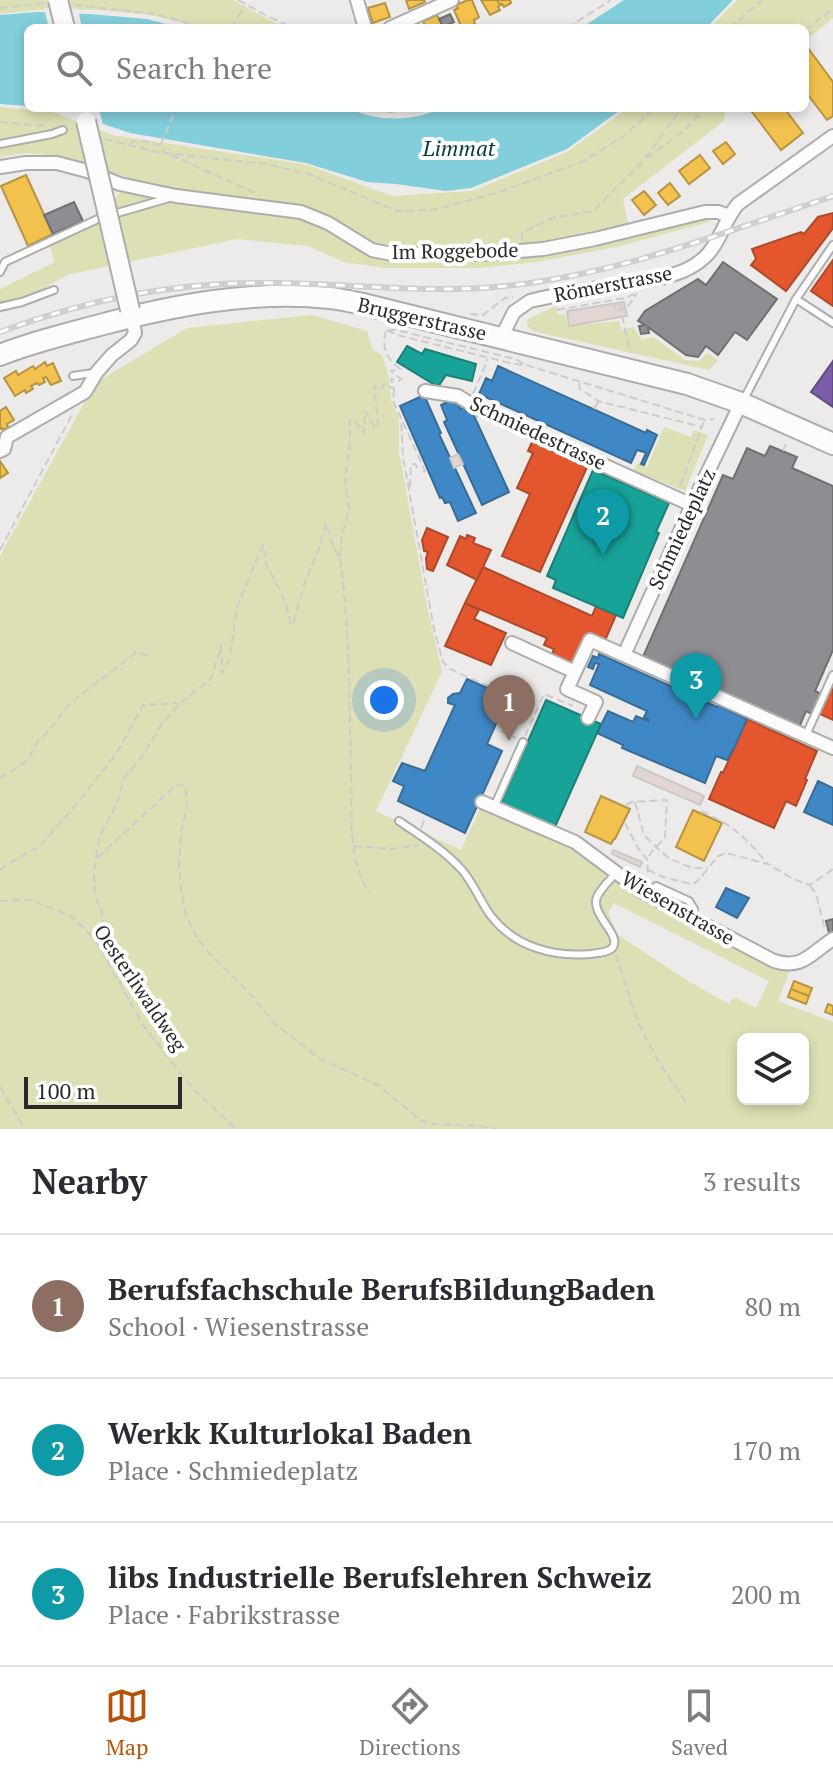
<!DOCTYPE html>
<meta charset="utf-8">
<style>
:root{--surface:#fff;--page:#f2f2f3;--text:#2b2b33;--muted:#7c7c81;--line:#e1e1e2;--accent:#b45309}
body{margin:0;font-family:"PT Serif",serif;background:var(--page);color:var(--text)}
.controls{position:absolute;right:24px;bottom:24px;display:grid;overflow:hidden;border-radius:12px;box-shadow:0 4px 12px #0003}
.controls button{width:72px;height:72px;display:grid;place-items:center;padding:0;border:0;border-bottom:2px solid var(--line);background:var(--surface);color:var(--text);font:40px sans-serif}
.scale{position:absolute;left:24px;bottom:20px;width:158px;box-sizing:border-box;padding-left:8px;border:4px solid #2b2a29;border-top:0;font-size:22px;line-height:28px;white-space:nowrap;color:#2b2a29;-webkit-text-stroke:6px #fff;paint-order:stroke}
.you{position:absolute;left:384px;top:700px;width:28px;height:28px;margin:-20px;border:6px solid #fff;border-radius:50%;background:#1a73e8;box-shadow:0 0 0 12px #1a73e833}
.badge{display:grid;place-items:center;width:52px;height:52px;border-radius:50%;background:var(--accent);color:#fff;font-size:26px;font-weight:700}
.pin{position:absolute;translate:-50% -66px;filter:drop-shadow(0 2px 4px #0008)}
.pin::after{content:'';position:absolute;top:42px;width:28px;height:24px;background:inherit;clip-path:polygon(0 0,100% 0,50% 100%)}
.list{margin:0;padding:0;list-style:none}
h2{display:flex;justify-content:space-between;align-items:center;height:104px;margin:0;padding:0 32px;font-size:34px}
h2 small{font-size:26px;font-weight:400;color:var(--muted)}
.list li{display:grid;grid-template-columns:52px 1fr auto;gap:24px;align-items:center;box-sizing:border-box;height:144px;padding:0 32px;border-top:2px solid var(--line)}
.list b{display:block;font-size:30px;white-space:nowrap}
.list p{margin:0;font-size:26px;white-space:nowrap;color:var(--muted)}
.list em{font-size:26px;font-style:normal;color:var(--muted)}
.icon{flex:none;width:44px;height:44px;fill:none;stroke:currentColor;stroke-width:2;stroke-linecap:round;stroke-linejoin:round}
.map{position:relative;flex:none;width:833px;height:1129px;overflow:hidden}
.search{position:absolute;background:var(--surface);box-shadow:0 4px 12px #0003;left:24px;right:24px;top:24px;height:88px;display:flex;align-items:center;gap:20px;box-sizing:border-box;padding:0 28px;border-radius:12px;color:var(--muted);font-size:30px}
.sheet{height:536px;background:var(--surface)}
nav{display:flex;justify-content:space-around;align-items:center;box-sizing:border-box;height:112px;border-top:2px solid var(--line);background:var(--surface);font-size:22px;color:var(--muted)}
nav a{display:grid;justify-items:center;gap:4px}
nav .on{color:var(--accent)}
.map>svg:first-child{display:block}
.green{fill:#dddfb4;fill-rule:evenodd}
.water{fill:#82ceda}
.pier{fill:#edebe9}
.homes{fill:#f2c14e;stroke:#b69443;stroke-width:2}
.shops{fill:#e4572e;stroke:#ac4a2c;stroke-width:2}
.offices{fill:#7b5ea7;stroke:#634e81;stroke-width:2}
.schools{fill:#3f88c5;stroke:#396c96;stroke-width:2}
.public{fill:#17a398;stroke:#1d7f77;stroke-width:2}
.industry{fill:#8d8d92;stroke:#706f72;stroke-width:2}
.building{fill:#e3d5d1;stroke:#cbc9c8;stroke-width:2}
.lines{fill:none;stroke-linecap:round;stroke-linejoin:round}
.lane-casing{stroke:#aeadab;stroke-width:10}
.street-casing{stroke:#aeadab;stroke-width:16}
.primary-casing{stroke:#aeadab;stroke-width:24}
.path{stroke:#cdcccc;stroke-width:2;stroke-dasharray:8 4;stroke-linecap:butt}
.lane{stroke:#fcfcfc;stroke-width:6}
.street{stroke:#fcfcfc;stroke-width:12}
.primary{stroke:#fcfcfc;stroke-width:20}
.rail-casing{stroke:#d0cfcf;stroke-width:6}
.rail{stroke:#fff;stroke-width:3;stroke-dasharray:9;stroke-linecap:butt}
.secondary-bridge-casing{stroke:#aeadab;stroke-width:22;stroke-linecap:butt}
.secondary-bridge{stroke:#fcfcfc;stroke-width:18}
.labels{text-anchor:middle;stroke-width:8;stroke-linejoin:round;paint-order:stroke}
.street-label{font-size:20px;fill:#2b2a29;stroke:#fff}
.water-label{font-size:22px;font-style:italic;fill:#053a42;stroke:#fff}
</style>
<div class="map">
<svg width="833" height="1129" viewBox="0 0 833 1129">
<rect width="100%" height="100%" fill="#edebe9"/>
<path class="green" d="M0 0H233L284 28H200L151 15 97 10H37L0 14Z
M737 0H833V18L805 41V28H710Z
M0 107 53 112 111 135 304 164 392 196 472 191 567 152 628 108H725L724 121 623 199 630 233 707 216 709 222 616 247 536 262 480 268H386L344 262 308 246 237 239 67 275 0 313V289L55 262 50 247 88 227 133 179 59 156 27 153 0 157Z
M557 305V315L565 314 568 326 619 321 622 330 633 327 642 340 653 337 685 360 699 361 707 353 718 360 709 370 532 331 527 325V320Z
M312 315 367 331 373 350 382 355 389 377 391 401 399 417V452L406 490 428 611 442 672 376 811 461 850 483 802 561 835 628 882 792 964 778 1001 833 1022V1129H0V556L95 383 187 328ZM614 903 769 981 756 1008 734 997 729 1004 688 981 618 935 608 913ZM743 1039H803V1099H743Z
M664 427 691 437 694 430 708 435 685 491 634 471 637 463 647 467Z"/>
<path class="water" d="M624 0H733L706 28H581Z
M37 12 89 14 147 19 182 28H28V106L0 104V15Z
M50 108H350C377 123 415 121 442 108H623L567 149 471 188 446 191 396 184 367 182 306 163 130 133 58 109Z"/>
<path class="pier" d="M44 8 78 9 82 28H49Z
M67 108H99L104 129 69 117Z"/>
<path class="homes" d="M406 0H424L425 2 409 9Z
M468 0H472L479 17 474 20 475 24 462 28 454 10 458 8 456 5Z
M481 0H497L500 5 498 7 500 10 490 15Z
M497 0H510L511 3 504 7 502 4 500 5Z
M385 3 390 17 373 23 368 8Z
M437 15 444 28H426L423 21Z
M808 48 833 82V116L827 120 805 91V50Z
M749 108H784L803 133 781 150Z
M726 142 735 154 723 164 713 151Z
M700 155 710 168 689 184 679 171Z
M26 175 53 234 28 246 1 186Z
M670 183 680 196 668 205 658 193Z
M644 191 656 205 644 215 632 200Z
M45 362 47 366 53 363 61 381 51 385 46 377 43 378 45 382 39 385 37 383 31 386 33 389 26 393 25 390 15 396 4 378 16 371 18 375 33 366 35 369Z
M6 407 14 420 7 424 8 427 3 430 2 428 0 429V411Z
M0 461 8 473 0 478Z
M601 796 630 809 615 839H614L611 844 585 832Z
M693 810 722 823 704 861 676 847Z
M794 981 812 988 809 996 791 989Z
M791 989 809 996 806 1004 788 997Z
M828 1004 833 1006V1015L825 1012Z"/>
<path class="shops" d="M833 213V228L786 291 751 265 756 259 752 249 801 232 804 234 818 217Z
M833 260V306L811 291Z
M533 440 588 465 540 572 502 556 530 494 517 488 533 453 528 451Z
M427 528 448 537 433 571 427 569 426 558 428 552 424 551 422 540Z
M467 535 475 538 473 543 491 550 477 580 447 565 460 536 466 539Z
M483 567 592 616 596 606 616 615 604 643 587 636 574 664 552 654 554 649 544 645 547 638 465 603Z
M465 603 479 610 474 619 506 633 491 665 445 646Z
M833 685V720L820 714Z
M747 719 817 751 805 779 807 780 796 806 786 801 774 828 709 799 721 772 723 773Z"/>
<path class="offices" d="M833 361V407L811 392Z"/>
<path class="schools" d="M498 366 646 433 647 430 657 435 644 465 641 464 646 453 644 452 637 450 631 463 479 394 486 378 492 381Z
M424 395 441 433 439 434 476 513 458 521 450 502 445 503 442 497 440 498 400 406Z
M455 398 460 409 465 407 467 411 471 409 509 492 482 505 444 422 447 420 441 405Z
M599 654 717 707 718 705 747 719 735 746 727 760 716 756 705 783 622 748 623 745 597 733 608 711 633 722 636 716 648 721V719L644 717 647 711 590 685 599 664 595 663 593 669 588 667 593 656 598 658Z
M467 679 508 697 487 744 502 751 465 833 398 801 404 786 393 781 402 763 425 771 455 705 448 703V698L453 694 460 693Z
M818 781 833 788V825L804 812Z
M726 888 749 898 737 918 716 907Z"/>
<path class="public" d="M407 346 422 354 425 349 476 364 472 381 446 375 438 387 397 362Z
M593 470 669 503 656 532 659 533 623 618 553 588 556 580 547 576Z
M546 700 601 724 555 827 501 803Z"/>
<path class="industry" d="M450 14 454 22 443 27 439 19Z
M74 202 83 221 53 234 44 215Z
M723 262 777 299 747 340 735 332 718 355 706 346 698 357 686 355 648 327 649 333 641 334 639 326 645 325 638 321 645 311 698 279 706 285Z
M770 446 797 457 792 468 833 486V650L815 691 823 695 814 715 806 711 798 730 642 659 723 475 733 479 747 448 765 456Z
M833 919V932L829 933 826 921Z"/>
<path class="building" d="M624 302 627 316 569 326 567 311Z
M458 454 463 464 454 468 450 458Z
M637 766 704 796 700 805 633 776Z
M613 850 642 862 640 867 612 854Z"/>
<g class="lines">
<defs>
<path id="lane" d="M0 144 52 134 63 130
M0 272 5 262 100 218 169 198
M796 299 833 323
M0 307 22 302 54 290
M73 376 93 373
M743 401 796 299 833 245
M806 735 833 675
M494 807 523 742
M399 821C421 836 444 850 462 870 474 884 480 901 491 916 515 947 553 957 590 954 596 953 609 953 613 947 621 934 590 914 597 897 601 888 610 880 616 873
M656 886 689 901 694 909 691 917"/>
<path id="street" d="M357 0 365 28
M390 28 452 0
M0 167 26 163H57L87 171 120 184 176 196 301 212 328 223 372 250 392 254H484L543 249 595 239 705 212H718L729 216
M501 338 514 312 530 301C558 294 587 290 616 285 646 280 682 279 705 257 720 243 724 220 738 204L833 136
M425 391 458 396 479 409 692 505
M0 451 4 449 7 437 85 392 97 372 112 355 131 340 135 333 132 317
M512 643 575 672
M624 655 692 505 741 403
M588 718 596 702 567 689 590 640 833 748
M482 802 575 842 641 891 774 961C803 970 811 953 833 939"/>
<path id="primary" d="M0 355C32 342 66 334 100 325 174 305 253 290 330 298 347 300 363 304 379 308L687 384 741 403 833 444"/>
</defs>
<use href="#lane" class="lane-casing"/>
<use href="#street" class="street-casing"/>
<use href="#primary" class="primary-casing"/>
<path class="path" d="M238 0 265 15 293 28
M75 5 155 14 207 28
M0 8 44 3
M231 28 245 6
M567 28 611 0
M730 28 762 0
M805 30 833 9
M363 108 391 112 423 108
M0 122 44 126
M105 139 157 152 265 164 309 174 397 211 433 210 497 193 584 161 625 135 655 108
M131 144 133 141C142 140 157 143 164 148L163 153
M161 144 176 108
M171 155 260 195
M647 158 681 133 706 108
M522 240V233L552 218 593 211 643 161 682 108
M619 304 614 305 616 311 627 308 637 293
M620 304 630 353
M557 310 625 298 634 294
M470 314 483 315 505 298 513 297
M387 330 397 335 514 364 526 365 705 420 714 419
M388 330H396L515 359 524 364
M386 331C381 348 387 359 400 369L391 371 402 380
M580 383 579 388 598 401 702 427
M394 389 393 401 401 418 403 457 434 629 443 662 450 669 513 697 498 730 516 738
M473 394 488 359
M594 409 598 402
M403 422 425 471 421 473
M783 451 787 441
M680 486 704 421
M410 487 411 464H415L420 472
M0 550 73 413
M340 559C350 628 349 697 351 767 353 809 345 854 369 892
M221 645 222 673 229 660 238 604 263 545 266 563 285 601 291 624H293L305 582 319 548 326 523 334 548 340 558 342 536 349 510 345 480 350 442V420L353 419 364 433 365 411 375 428 377 427 378 421 374 386 382 389 383 384 394 389 391 379 400 381
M525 736 544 694 573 706
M0 778 19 767 29 758 38 741 47 733 69 704 137 652 148 656
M635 802 644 835 656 847 670 859 692 868H708
M626 805 632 802 667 800 665 838 652 851 647 859
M701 811C734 826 744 836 767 863
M625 823 639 850 647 859 648 870 645 878
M421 828 425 818
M354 846 391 849 419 845
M97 858 175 786 182 784 186 789 187 805 181 833 179 864 181 890 185 912 195 935 208 952 253 997 275 1024 320 1059 378 1085 420 1120 431 1124 478 1126 497 1129
M0 870 8 864 40 846 76 805 116 754 143 705 179 703
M648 870 663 877 691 884 697 882 718 856 726 853 768 864 793 879 810 885 833 869
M810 886 816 894 825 929
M0 901 31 900 73 917 96 941 143 1025 193 1089 236 1129
M97 939 102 929V912L95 896 94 872 99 838 117 804 124 778 143 755 161 725 180 703 211 679 220 650
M616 955 639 1025 660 1064 686 1102
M0 1087 25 1129"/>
<use href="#lane" class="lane"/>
<use href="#street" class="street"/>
<use href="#primary" class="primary"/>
<defs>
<path id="rail" d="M0 332C91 298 180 281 278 283 350 284 423 293 495 287 612 277 722 233 833 196"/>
</defs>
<use href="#rail" class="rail-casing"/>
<use href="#rail" class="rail"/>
<defs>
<path id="secondary-bridge" d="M58 0 65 28
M86 121 130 310"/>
</defs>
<use href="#secondary-bridge" class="secondary-bridge-casing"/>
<use href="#secondary-bridge" class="secondary-bridge"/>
</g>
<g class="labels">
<g class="street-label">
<text transform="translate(455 251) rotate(-1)" y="7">Im Roggebode</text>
<text transform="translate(613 284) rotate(-11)" y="7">Römerstrasse</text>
<text transform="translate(422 319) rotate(13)" y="7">Bruggerstrasse</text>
<text transform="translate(538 433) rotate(25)" y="7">Schmiedestrasse</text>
<text transform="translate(682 529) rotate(-65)" y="7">Schmiedeplatz</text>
<text transform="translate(678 908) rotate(30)" y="7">Wiesenstrasse</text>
<text transform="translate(140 988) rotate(56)" y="7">Oesterliwaldweg</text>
</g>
<g class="water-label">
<text x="459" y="156">Limmat</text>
</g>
</g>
</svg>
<div class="controls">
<button><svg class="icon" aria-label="layers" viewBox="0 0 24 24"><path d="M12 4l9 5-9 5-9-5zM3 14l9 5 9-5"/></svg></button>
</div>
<div class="scale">100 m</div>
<div class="you"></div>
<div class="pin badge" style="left:509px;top:741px;background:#8d6e63">1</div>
<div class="pin badge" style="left:603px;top:555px;background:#0f9aa8">2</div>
<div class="pin badge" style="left:696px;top:719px;background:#0f9aa8">3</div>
<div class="search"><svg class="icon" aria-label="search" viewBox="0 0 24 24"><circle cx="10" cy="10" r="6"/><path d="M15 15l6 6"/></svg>Search here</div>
</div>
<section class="sheet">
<h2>Nearby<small>3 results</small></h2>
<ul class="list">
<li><span class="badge" style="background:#8d6e63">1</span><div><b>Berufsfachschule BerufsBildungBaden</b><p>School · Wiesenstrasse</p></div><em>80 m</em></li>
<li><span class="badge" style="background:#0f9aa8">2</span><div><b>Werkk Kulturlokal Baden</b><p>Place · Schmiedeplatz</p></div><em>170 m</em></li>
<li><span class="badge" style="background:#0f9aa8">3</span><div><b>libs Industrielle Berufslehren Schweiz</b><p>Place · Fabrikstrasse</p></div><em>200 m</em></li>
</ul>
</section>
<nav>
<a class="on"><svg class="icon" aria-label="map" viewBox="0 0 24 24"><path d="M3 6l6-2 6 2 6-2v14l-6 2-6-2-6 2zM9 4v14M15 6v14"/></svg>Map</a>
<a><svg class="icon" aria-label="directions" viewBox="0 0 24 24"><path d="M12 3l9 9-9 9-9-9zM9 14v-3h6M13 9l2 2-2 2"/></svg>Directions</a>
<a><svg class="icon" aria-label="saved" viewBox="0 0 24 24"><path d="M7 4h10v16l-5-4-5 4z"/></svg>Saved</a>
</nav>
